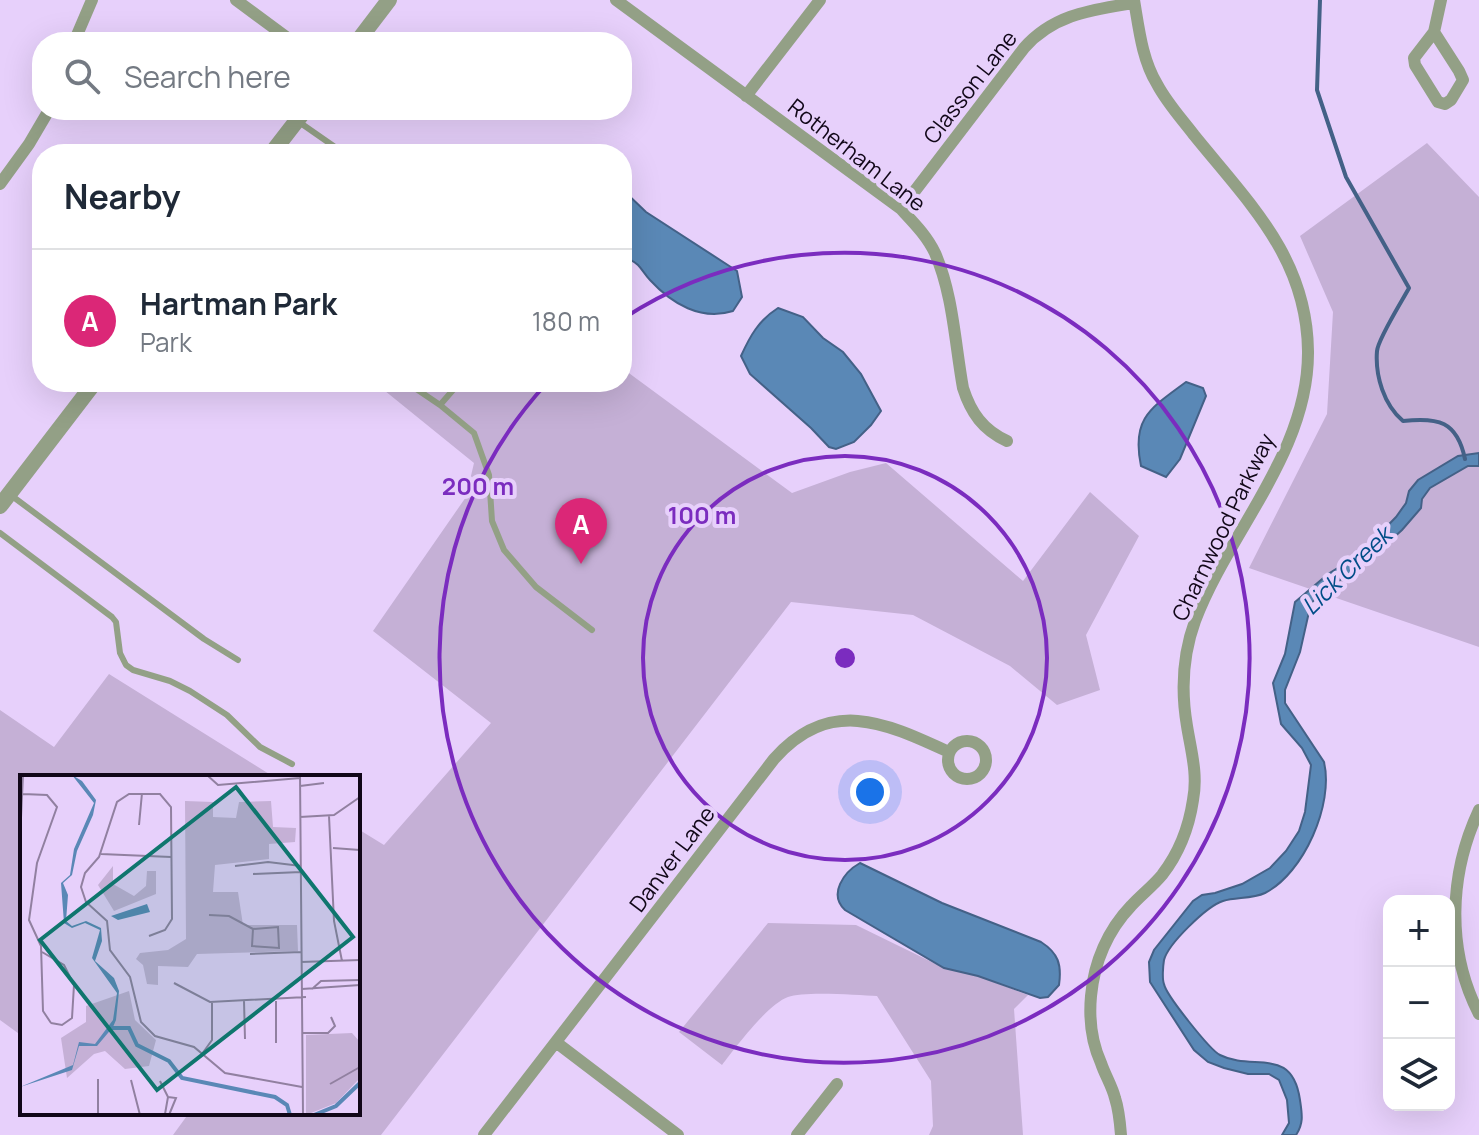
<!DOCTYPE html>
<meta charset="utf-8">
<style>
:root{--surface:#fff;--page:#f2f2f3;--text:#1f2937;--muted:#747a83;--line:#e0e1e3;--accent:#db2777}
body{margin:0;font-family:Manrope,sans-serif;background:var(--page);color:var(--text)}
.controls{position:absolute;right:24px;bottom:24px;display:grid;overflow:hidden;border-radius:16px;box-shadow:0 8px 32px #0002}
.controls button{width:72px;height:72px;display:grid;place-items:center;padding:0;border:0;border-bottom:2px solid var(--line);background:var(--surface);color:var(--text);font:40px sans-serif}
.you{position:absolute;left:870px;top:792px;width:28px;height:28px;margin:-20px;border:6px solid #fff;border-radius:50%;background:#1a73e8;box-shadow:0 0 0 12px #1a73e833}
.badge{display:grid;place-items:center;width:52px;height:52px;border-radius:50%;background:var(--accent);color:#fff;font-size:26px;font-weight:700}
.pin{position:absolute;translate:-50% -66px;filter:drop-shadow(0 2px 4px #0008)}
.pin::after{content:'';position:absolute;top:42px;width:28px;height:24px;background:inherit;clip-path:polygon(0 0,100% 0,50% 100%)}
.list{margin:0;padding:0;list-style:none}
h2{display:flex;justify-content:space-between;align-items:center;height:104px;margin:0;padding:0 32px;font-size:34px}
h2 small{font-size:26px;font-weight:400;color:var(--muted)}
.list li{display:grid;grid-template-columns:52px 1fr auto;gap:24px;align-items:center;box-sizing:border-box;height:144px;padding:0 32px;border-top:2px solid var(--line)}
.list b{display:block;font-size:30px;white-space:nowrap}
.list p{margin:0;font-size:26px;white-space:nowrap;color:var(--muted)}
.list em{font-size:26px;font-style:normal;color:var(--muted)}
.icon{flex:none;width:44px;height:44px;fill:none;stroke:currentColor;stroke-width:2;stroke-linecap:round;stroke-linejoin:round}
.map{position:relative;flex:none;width:1479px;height:1135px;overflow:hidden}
.search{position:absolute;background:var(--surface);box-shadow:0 8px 32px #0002;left:32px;top:32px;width:600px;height:88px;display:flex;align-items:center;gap:20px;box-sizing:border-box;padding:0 28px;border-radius:32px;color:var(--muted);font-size:30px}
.panel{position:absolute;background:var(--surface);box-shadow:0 8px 32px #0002;left:32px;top:144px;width:600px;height:248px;border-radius:32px}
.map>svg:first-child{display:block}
.green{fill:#c5b0d6}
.water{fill:#5a88b6;stroke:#446187;stroke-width:2}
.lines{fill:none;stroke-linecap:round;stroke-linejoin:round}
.stream{stroke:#446187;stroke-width:4}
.service{stroke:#93a086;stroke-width:6}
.minor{stroke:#93a086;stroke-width:12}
.tertiary{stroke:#93a086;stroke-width:16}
.ring{fill:none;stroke:#7b2cbf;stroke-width:4}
.labels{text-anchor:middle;stroke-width:8;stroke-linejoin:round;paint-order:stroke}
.street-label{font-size:22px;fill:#110718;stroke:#e7d0fb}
.water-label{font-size:24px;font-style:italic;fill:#004d87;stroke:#e7d0fb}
.inset-river{fill:none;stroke:#5a88b6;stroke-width:4}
.inset-road{fill:none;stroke:#9180a0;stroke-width:2}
.view{fill:#0f766e;fill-opacity:0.15;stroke:#0f766e;stroke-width:4}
.inset-edge{fill:none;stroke:#110718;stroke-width:4}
.centre{fill:#7b2cbf;stroke:#e7d0fb;stroke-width:4}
.ring-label{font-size:24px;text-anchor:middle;font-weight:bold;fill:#7b2cbf;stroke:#e7d0fb;stroke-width:8;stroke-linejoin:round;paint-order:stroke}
</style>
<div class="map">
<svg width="1479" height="1135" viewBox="0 0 1479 1135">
<rect width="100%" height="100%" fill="#e7d0fb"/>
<path class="green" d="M1427 143 1479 197V647L1249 568 1327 414 1333 312 1300 236Z
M622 368 792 493 850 472 886 463 1023 581 1090 492 1139 536 1086 635 1100 690 1057 705 1010 666 913 615 791 602 381 1135H173L189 1113H358V829L384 845 491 723 373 631 466 497 474 463 374 382H622Z
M109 674 274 777H22V1036L0 1020V710L54 747Z
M768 923 856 925 944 968 978 976 1028 995 1014 1009 1023 1135H929L933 1126 931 1081 877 996C858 995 803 991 788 997 768 1004 735 1048 722 1065L679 1032Z"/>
<path class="water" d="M622 189 646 212 737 271 742 297 733 311C701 321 672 304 650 280 645 275 642 269 638 265 633 260 627 259 622 255Z
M778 308 803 317 823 338 843 352 861 374 881 411 871 425 854 442 836 449 829 447 811 428 750 374 741 356C750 336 759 320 778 308Z
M1186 382 1203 388 1206 396 1180 459 1166 477 1141 466C1131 418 1151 408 1186 382Z
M1479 453V466H1468L1430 488 1422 499 1421 508 1402 530 1361 567 1329 587 1311 603 1300 652 1285 690V703L1324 762C1334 804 1304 873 1265 893 1252 899 1236 897 1223 901 1207 906 1168 944 1164 960 1163 966 1162 979 1164 984 1166 995 1210 1050 1220 1055 1253 1072 1292 1045 1300 1100 1302 1114 1304 1123 1296 1135H1282L1289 1123 1287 1100 1279 1080 1269 1074H1248L1224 1068 1208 1062 1194 1050 1150 982 1149 962 1154 950 1193 901 1202 895 1215 893 1242 884 1270 868 1286 851 1299 831 1305 812 1311 765 1302 748 1281 724 1273 683 1285 654 1295 602 1328 574 1360 554 1396 517 1406 503 1409 491 1418 480 1458 456Z
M860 863 942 903 1041 942C1058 953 1062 964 1059 985L1048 997 1040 998 978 976 944 968 845 910C828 894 844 872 860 863Z"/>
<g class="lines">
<path class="stream" d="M1320 0 1317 90 1346 177 1409 288C1402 301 1378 339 1377 351 1375 376 1384 405 1403 421 1438 417 1457 421 1465 459"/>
<path class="service" d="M299 122 345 154
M406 382 440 405 460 382
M440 405 474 433 489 475 492 521 504 550 536 587 592 630
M12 496 204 639 238 660
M0 533 112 617 116 622 120 653 126 665 133 670 170 681 190 691 227 715 260 747 292 764"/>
<path class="minor" d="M236 0 293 42
M616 0 901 209C914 223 927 236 935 253 953 294 955 344 963 388 971 413 983 430 1007 441
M1434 32 1459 71 1463 80 1451 100 1445 104 1438 102 1415 65 1414 58Z
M1434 32 1441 0
M74 42 92 0
M746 96 820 0
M0 184 29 144 49 110
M901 209 1024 48C1054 14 1092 10 1134 3
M948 760a19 19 0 1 1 38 0a19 19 0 1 1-38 0Z
M1479 810C1449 874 1446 950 1479 1014
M557 1043 678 1135
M484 1135 774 759C830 696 886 723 949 752
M797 1135 837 1084
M1121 1135C1120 1122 1119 1110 1115 1098 1112 1086 1105 1075 1101 1063 1092 1043 1089 1018 1091 996 1094 962 1108 930 1131 906 1141 895 1153 886 1162 875 1179 853 1189 827 1193 800 1198 774 1191 751 1187 726 1181 691 1183 654 1195 621 1229 531 1309 452 1308 351 1307 258 1249 203 1194 135 1181 118 1167 103 1157 84 1142 59 1139 29 1134 0"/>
<path class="tertiary" d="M357 42 389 0
M271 154 305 110
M0 506 95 382"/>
</g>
<g class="ring">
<circle cx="845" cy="658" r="202"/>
<path d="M624 318A405 405 0 1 1 546 384"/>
</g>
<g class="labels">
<g class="street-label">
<text transform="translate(970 87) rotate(-52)" y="8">Classon Lane</text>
<text transform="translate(857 155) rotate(38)" y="8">Rotherham Lane</text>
<text transform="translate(1223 527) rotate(-64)" y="8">Charnwood Parkway</text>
<text transform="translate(672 859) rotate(-53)" y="8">Danver Lane</text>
</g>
<g class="water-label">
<text transform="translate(1347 571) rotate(-44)" y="8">Lick Creek</text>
</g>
</g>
<g transform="translate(20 775)">
<rect width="340" height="340" fill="#e7d0fb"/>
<path d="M165 26 193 27V42L216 43 219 27 251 26 253 52 276 53 275 67 249 69V84L195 90 193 117H218L223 150H277L278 176 177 179 168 192 138 191V210L127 209 123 190 116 184 120 178 148 175 166 164ZM93 91V109L114 121 126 111 127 96H136V119L94 136 78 110ZM109 216 115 245 136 265 129 291 105 294 85 276 74 279 47 303 41 263 66 247V231ZM332 258 340 267V303L316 328 286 340V260Z" fill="#c5b0d6"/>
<path d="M52 0 62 6 76 25 73 40 57 76 52 100 43 108 48 120 46 146 52 151 66 146 81 153 82 166 75 186 94 203 99 216 96 245 93 252 77 271H59L52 295 0 312 53 290 59 267 75 269 93 245 97 218 72 183 80 155 65 148 52 153 44 148 41 108 50 100 54 74 74 28ZM127 129 130 137 98 145 91 141Z" fill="#5a88b6"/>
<path class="inset-river" d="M92 253H109L117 270 149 286 162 303 255 322 267 330 270 340M294 340 316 331 340 308"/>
<path class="inset-road" d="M187 0 198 10 280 3M280 0 283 340M280 11 304 8M3 19 27 20 37 32 17 88 9 145 21 171 23 236 31 248M309 41 314 146 322 186M280 42 314 40 340 22M119 50 122 18M0 64 3 0M313 73 340 75M81 79 151 82M215 91 248 87 281 91M233 99 281 97M189 140 209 141 233 154M258 152 259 173 232 171 233 154ZM129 161 145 155 152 144 151 32 140 19H109L97 27 79 82 65 98 61 112 66 127 87 146 90 175 110 202 121 247 135 261 174 272 205 298 282 312M22 177 44 190 54 210 52 243 42 250 31 248M230 179 281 177M281 187 340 185M154 208 190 227 286 222M282 214 340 210M292 214 301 206 340 205M224 226 225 264M256 226V268M282 258H308L315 251 311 242M182 279 192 265V228M78 304V340M111 305 120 340M140 306 148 322 145 339M310 309 340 292M148 322 156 323 149 340"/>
<path class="view" d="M216 12 333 162 137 315 20 165Z"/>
<rect width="340" height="340" class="inset-edge"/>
</g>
<circle cx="845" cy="658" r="12" class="centre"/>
<g class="ring-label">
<text x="478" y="495">200 m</text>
<text x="702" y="524">100 m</text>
</g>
</svg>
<div class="controls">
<button>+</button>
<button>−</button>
<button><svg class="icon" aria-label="layers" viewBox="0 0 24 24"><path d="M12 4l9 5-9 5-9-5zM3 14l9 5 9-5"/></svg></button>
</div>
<div class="you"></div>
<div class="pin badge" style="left:581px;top:564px">A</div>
<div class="search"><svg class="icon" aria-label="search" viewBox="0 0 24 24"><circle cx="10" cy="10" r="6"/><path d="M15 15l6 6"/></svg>Search here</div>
<section class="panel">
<h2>Nearby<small></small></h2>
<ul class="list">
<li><span class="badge">A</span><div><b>Hartman Park</b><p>Park</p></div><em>180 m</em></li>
</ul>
</section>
</div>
